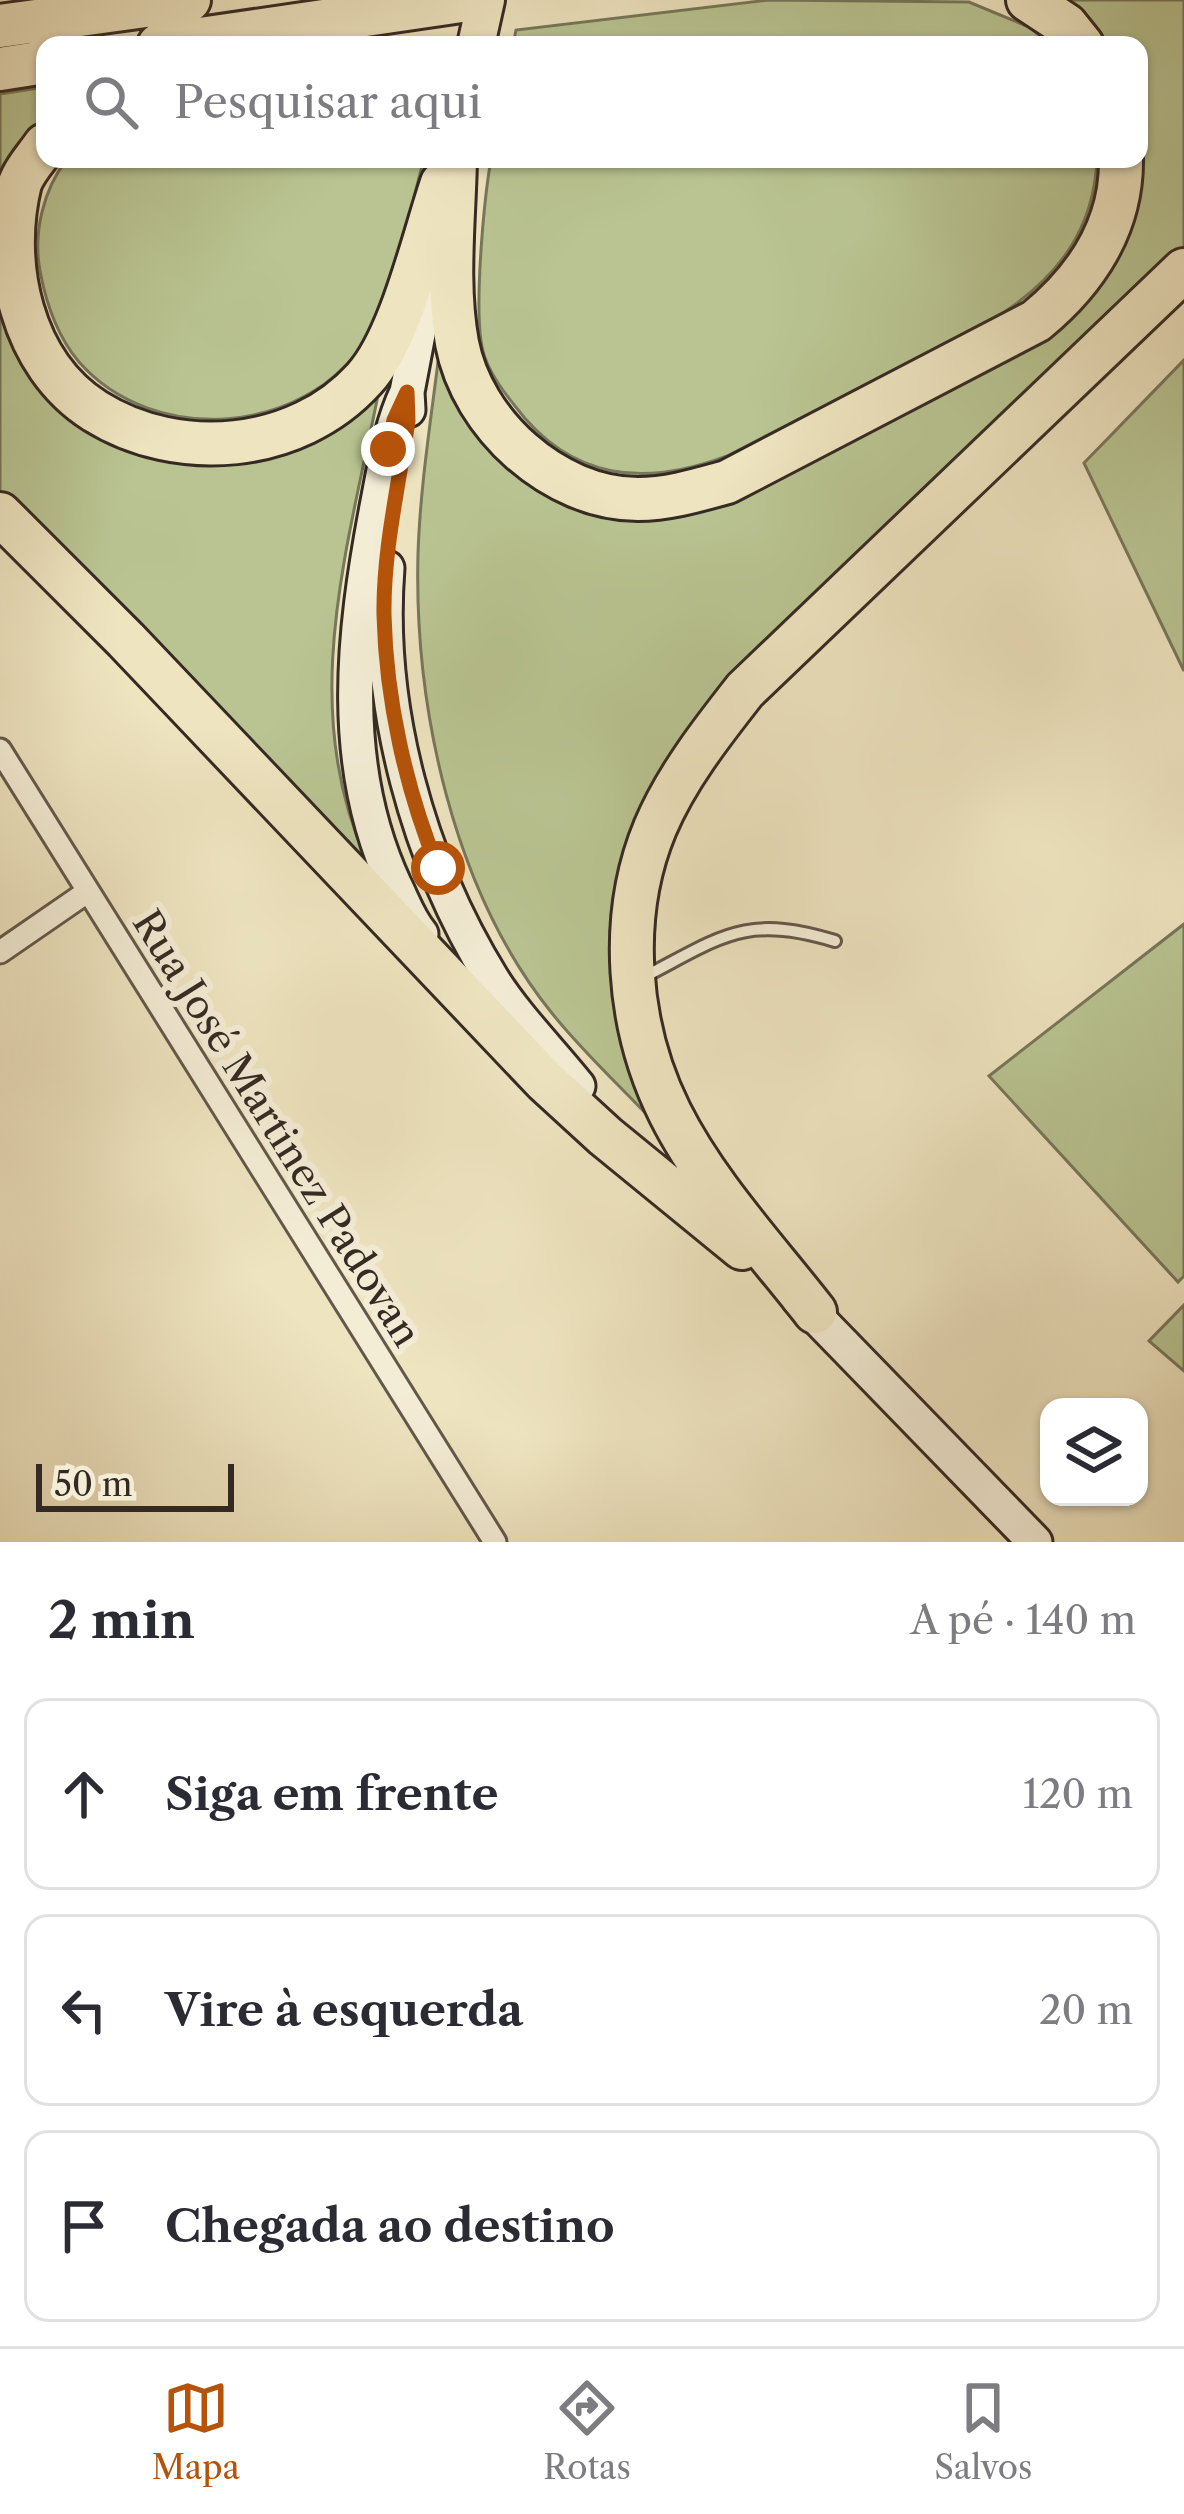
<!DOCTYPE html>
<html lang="pt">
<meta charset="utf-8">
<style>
:root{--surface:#fff;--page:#f2f2f3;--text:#2b2b33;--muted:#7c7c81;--line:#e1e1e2;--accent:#b45309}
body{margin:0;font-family:"Libre Caslon Text",serif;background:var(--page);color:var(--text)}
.controls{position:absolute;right:36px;bottom:36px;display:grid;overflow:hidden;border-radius:24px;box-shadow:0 3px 9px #0004}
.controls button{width:108px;height:108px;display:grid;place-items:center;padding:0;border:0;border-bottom:3px solid var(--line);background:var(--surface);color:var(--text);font:60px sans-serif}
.scale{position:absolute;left:36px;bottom:30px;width:198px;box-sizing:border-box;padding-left:12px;border:6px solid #352a23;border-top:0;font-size:33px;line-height:42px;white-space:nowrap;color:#352a23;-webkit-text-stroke:9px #f4edd6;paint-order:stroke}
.stop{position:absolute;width:36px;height:36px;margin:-27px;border:9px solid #b45309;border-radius:50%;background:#fff}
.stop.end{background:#b45309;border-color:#fff;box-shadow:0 3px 12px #0008}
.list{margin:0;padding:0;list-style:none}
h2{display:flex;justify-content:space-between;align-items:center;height:156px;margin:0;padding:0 48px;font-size:51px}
h2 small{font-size:39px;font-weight:400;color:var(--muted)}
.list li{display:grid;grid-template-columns:78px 1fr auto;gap:36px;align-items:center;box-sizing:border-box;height:192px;margin:0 24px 24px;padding:0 24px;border:3px solid var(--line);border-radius:24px}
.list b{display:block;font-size:45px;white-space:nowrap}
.list em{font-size:39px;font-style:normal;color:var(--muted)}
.icon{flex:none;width:66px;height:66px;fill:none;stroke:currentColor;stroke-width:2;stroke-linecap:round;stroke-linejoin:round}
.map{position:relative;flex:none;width:1184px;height:1542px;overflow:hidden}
.search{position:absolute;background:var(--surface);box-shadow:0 3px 9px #0004;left:36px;right:36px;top:36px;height:132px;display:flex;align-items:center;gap:30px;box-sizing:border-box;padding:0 42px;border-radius:24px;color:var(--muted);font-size:45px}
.sheet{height:804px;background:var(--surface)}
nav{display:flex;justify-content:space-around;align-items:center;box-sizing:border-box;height:168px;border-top:3px solid var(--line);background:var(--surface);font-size:33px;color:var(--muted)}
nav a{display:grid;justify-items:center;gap:6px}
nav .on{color:var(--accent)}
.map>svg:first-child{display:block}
.green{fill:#b9c492;stroke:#77775a;stroke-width:3}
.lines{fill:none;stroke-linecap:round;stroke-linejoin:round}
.service-casing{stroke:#63584a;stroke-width:16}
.minor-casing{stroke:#63584a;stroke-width:27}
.secondary-casing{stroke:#352a23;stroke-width:39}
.primary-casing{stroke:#352a23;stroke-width:42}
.motorway-casing{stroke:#352a23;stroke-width:48}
.service{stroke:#f4edd6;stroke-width:10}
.minor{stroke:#f4edd6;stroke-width:21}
.secondary{stroke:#f4edd6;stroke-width:33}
.primary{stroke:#eee4c0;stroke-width:36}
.motorway{stroke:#eee4c0;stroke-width:42}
.route{stroke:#b45309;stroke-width:15}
.labels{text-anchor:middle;stroke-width:12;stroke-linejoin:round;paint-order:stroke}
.street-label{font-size:39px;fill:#352a23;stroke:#f4edd6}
</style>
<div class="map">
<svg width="1184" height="1542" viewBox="0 0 1184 1542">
<rect width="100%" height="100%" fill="#eee4c0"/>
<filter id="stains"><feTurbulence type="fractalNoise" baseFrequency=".00167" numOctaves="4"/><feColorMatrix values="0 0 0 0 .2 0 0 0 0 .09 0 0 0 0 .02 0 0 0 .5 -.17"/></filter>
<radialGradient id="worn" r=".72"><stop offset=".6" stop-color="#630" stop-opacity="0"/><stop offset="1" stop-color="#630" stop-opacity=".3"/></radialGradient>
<path class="green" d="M769 0 969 2 1029 27 1052 45H513L516 30Z
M1057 0H1184V252L654 806 651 1119C618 1084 581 1050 551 1012 453 890 414 707 418 554 420 490 430 426 438 362L448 353 464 395 618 510 1008 353 1139 159V45H1101Z
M45 87V119L18 157 0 209V94Z
M67 159H424C408 215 396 293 365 341 305 435 154 447 79 362 57 336 46 303 40 271 33 233 43 190 67 159Z
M491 159H1097C1094 230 1058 277 1000 315L727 456C645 487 571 481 515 406 502 390 488 371 483 351 473 313 484 200 491 159Z
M0 281 133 445 377 400C346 554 299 708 366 859L354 864 0 500Z
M1184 360V671L1084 463Z
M1184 924V1276L1178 1282 989 1076Z
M1184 1305V1371L1149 1341Z"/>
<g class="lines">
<defs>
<path id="service" d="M642 978C720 938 744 913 835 941"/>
<path id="minor" d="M0 750 495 1542
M0 952 87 892"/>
<path id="secondary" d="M407 392C390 428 385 467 377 507 353 634 338 765 395 886 403 902 409 920 421 934
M408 410 407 392 430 271
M387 568C376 708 418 859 492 979 516 1017 550 1051 578 1086
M799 1299 1035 1542"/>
<path id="primary" d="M476 45 486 0"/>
<path id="motorway" d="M1028 0 1066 25 1082 45
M0 26 189 0
M159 45 468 0
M0 69 45 62
M45 145C37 157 25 169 20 183 0 263 21 364 95 411 178 463 297 453 364 379 401 339 424 236 442 183
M455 159C454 218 446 284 457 343 472 424 554 499 638 499 668 499 698 490 727 482L1036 321C1086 280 1122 226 1121 159
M0 514 126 640 545 1081 605 1136 742 1248
M815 1312C766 1249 706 1185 670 1113 627 1027 618 917 655 828 676 778 712 732 745 690L1184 270"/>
</defs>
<use href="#service" class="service-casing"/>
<use href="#minor" class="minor-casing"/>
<use href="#secondary" class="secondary-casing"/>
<use href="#primary" class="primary-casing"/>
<use href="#motorway" class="motorway-casing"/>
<use href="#service" class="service"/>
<use href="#minor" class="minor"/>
<use href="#secondary" class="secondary"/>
<use href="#primary" class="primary"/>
<use href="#motorway" class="motorway"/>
</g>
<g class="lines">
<path class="route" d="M388 449 394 420 407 392 408 421C399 484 383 551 384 615 386 700 406 790 438 868"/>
</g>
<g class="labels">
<g class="street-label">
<text transform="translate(277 1128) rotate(58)" y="14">Rua José Martinez Padovan</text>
</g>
</g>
<rect width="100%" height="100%" filter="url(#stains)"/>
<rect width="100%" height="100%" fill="url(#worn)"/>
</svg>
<div class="controls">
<button><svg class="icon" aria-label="layers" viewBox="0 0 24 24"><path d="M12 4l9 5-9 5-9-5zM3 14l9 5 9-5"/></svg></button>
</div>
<div class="scale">50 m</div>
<div class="stop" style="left:438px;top:868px"></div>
<div class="stop end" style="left:388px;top:449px"></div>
<div class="search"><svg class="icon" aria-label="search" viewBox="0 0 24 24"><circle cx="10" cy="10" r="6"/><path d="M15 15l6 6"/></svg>Pesquisar aqui</div>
</div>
<section class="sheet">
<h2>2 min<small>A pé · 140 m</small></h2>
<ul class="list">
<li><svg class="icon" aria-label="ahead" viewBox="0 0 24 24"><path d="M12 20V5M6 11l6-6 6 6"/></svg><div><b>Siga em frente</b></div><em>120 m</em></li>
<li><svg class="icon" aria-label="left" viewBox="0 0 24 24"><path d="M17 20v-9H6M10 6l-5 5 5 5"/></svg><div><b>Vire à esquerda</b></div><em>20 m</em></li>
<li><svg class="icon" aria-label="arrive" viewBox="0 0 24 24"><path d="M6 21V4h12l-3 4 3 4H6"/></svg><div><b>Chegada ao destino</b></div></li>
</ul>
</section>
<nav>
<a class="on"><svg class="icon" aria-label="map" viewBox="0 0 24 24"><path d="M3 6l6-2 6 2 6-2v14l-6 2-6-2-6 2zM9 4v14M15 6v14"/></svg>Mapa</a>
<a><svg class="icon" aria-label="directions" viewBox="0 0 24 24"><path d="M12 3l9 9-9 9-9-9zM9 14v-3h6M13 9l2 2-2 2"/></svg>Rotas</a>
<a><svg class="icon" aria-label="saved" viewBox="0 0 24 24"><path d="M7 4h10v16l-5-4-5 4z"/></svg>Salvos</a>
</nav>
